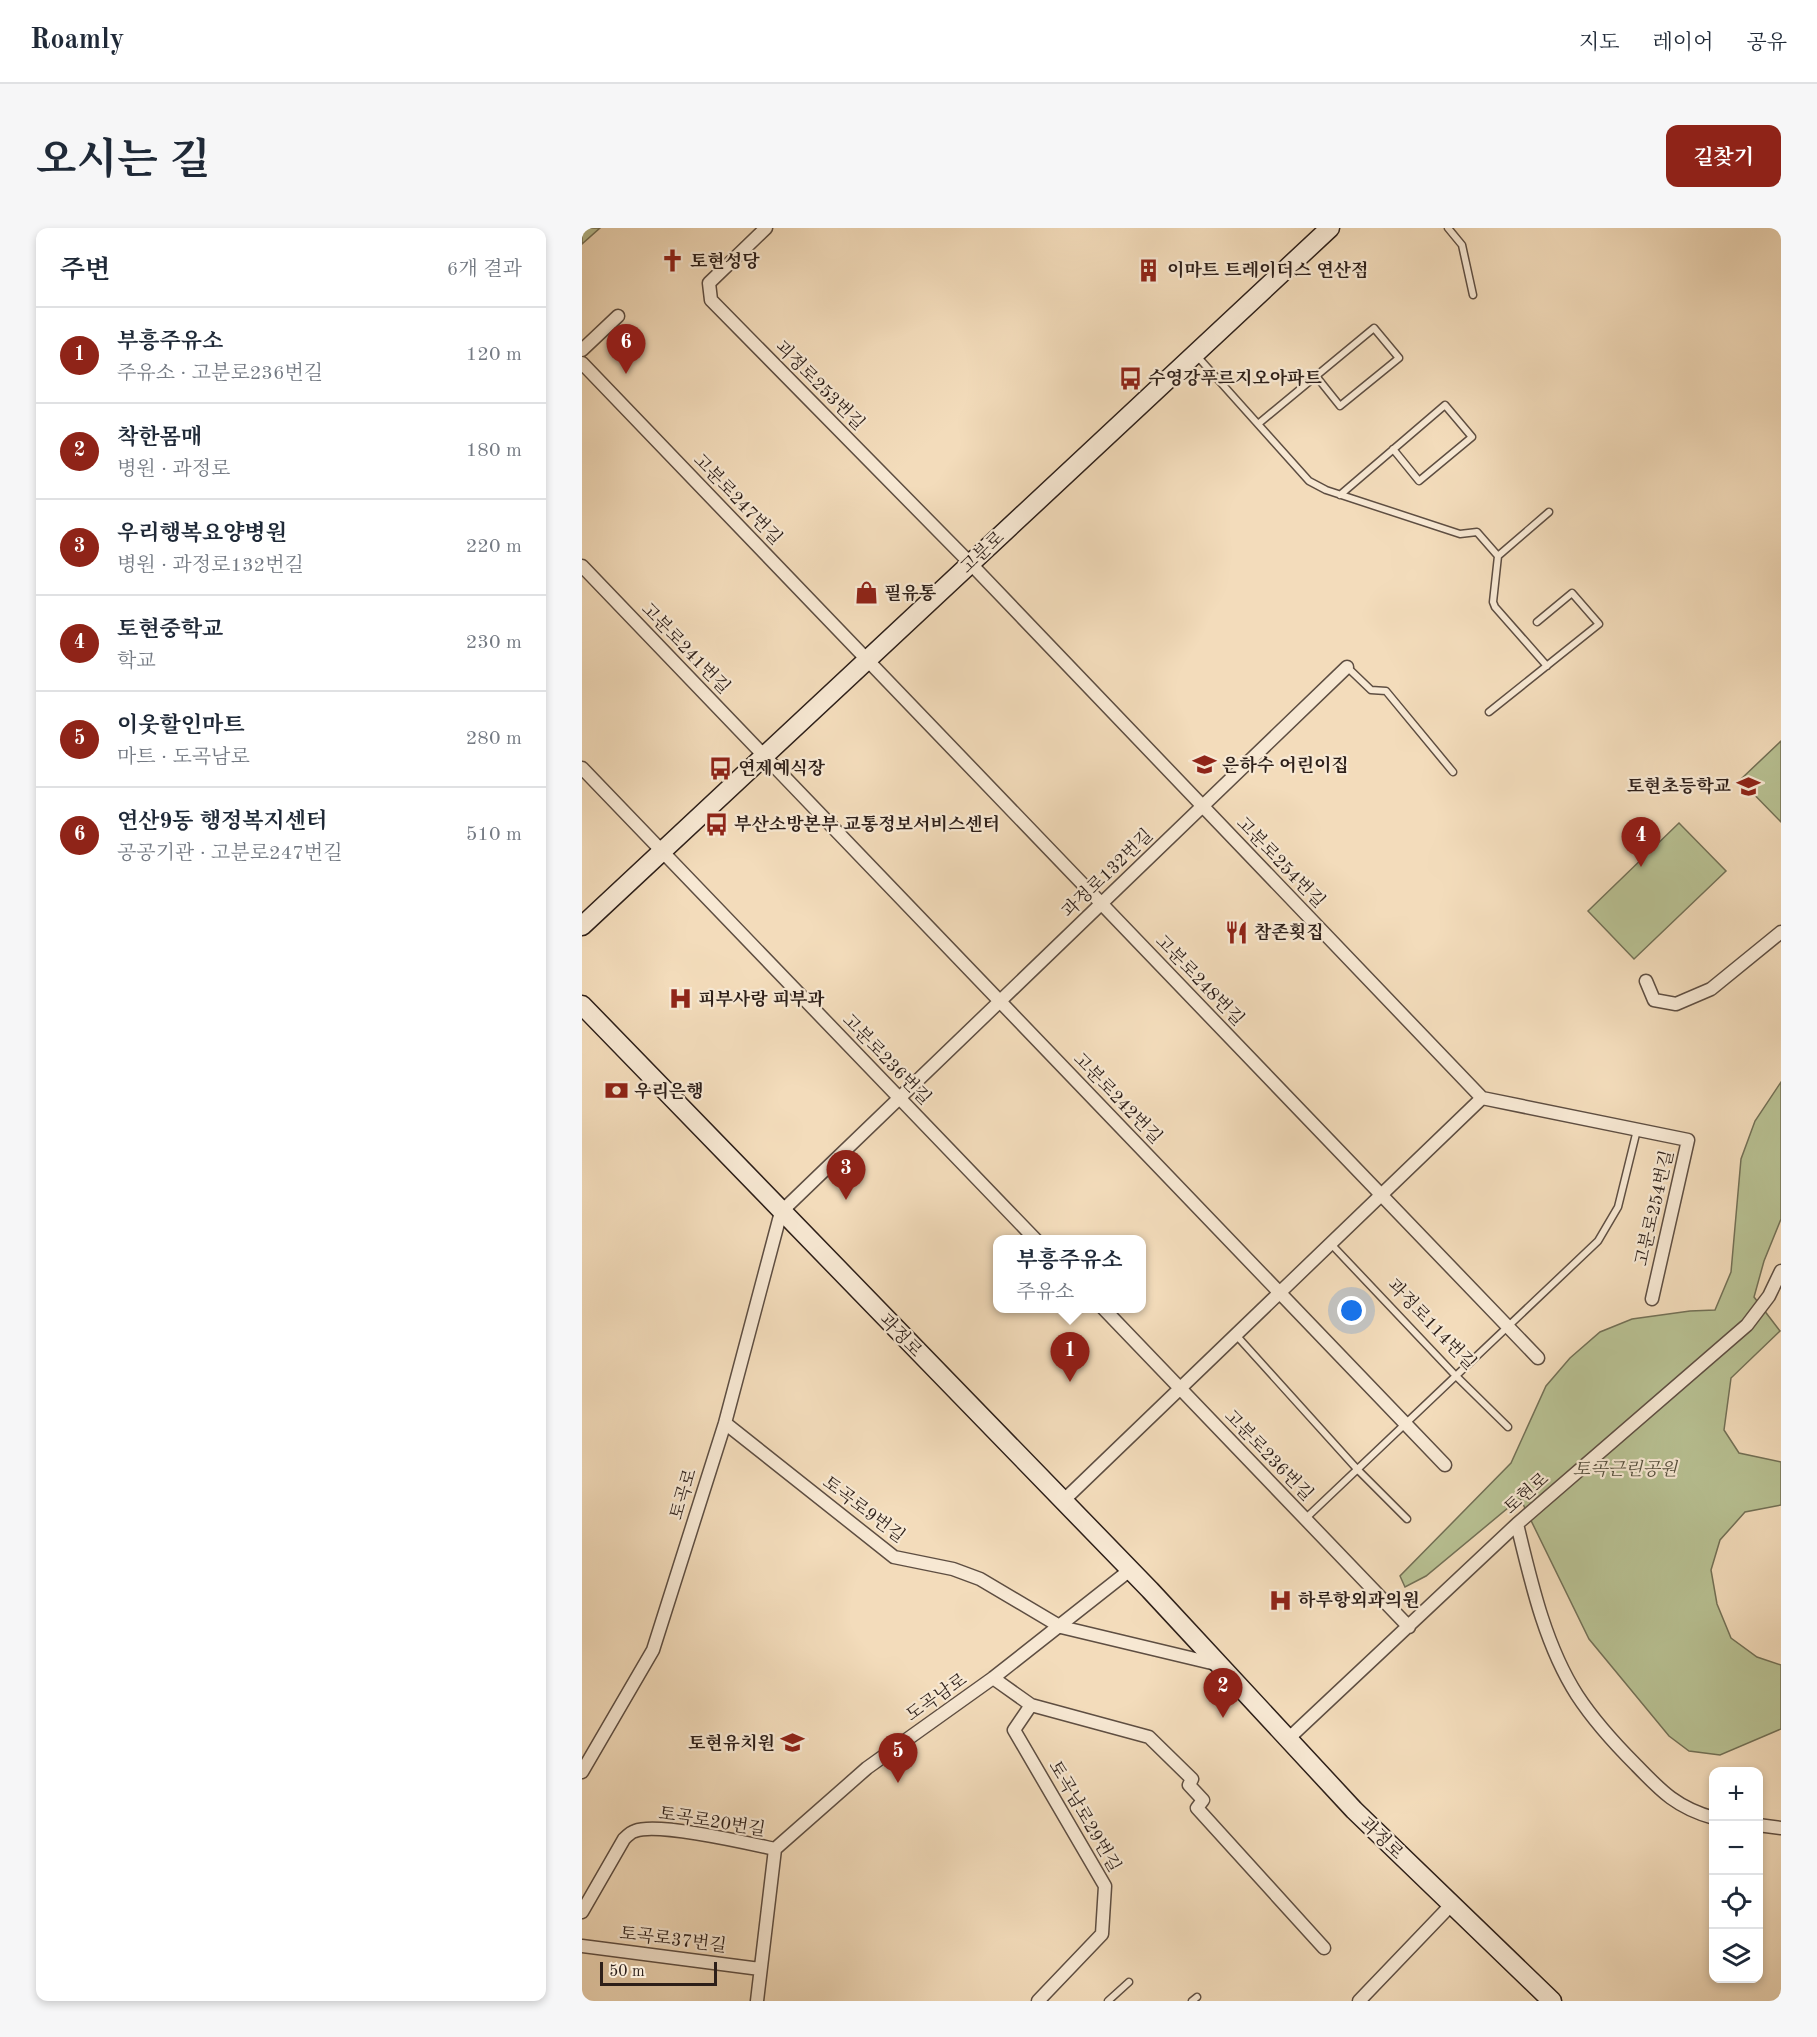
<!DOCTYPE html>
<html lang="ko">
<meta charset="utf-8">
<style>
:root{--surface:#fff;--page:#f6f6f7;--text:#1f2937;--muted:#747a83;--line:#e0e1e3;--accent:#8f2418}
body{margin:0;font-family:"Old Standard TT","Noto Serif KR",serif;background:var(--page);color:var(--text)}
.controls{position:absolute;right:18px;bottom:18px;display:grid;overflow:hidden;border-radius:12px;box-shadow:0 3px 9px #0003}
.controls button{width:54px;height:54px;display:grid;place-items:center;padding:0;border:0;border-bottom:2px solid var(--line);background:var(--surface);color:var(--text);font:30px sans-serif}
.scale{position:absolute;left:18px;bottom:15px;width:117px;box-sizing:border-box;padding-left:6px;border:3px solid #2d1f19;border-top:0;font-size:16px;line-height:21px;white-space:nowrap;color:#2d1f19;-webkit-text-stroke:4px #f7e8d3;paint-order:stroke}
.you{position:absolute;left:770px;top:1083px;width:21px;height:21px;margin:-15px;border:4px solid #fff;border-radius:50%;background:#1a73e8;box-shadow:0 0 0 9px #1a73e833}
.badge{display:grid;place-items:center;width:39px;height:39px;border-radius:50%;background:var(--accent);color:#fff;font-size:20px;font-weight:700}
.pin{position:absolute;translate:-50% -50px;filter:drop-shadow(0 2px 3px #0008)}
.pin::after{content:'';position:absolute;top:32px;width:21px;height:18px;background:inherit;clip-path:polygon(0 0,100% 0,50% 100%)}
.popup{position:absolute;left:411px;top:1007px;width:153px;height:78px;box-sizing:border-box;display:grid;place-content:center;border-radius:12px;background:var(--surface);filter:drop-shadow(0 2px 4px #0005);font-size:20px;white-space:nowrap;color:var(--muted)}
.popup b{font-size:22px;color:var(--text)}
.popup::after{content:'';position:absolute;left:50%;top:100%;margin-left:-12px;border:12px solid transparent;border-top-color:var(--surface)}
.list{margin:0;padding:0;list-style:none}
h2{display:flex;justify-content:space-between;align-items:center;height:78px;margin:0;padding:0 24px;font-size:26px}
h2 small{font-size:20px;font-weight:400;color:var(--muted)}
.list li{display:grid;grid-template-columns:39px 1fr auto;gap:18px;align-items:center;box-sizing:border-box;height:96px;padding:0 24px;border-top:2px solid var(--line)}
.list b{display:block;font-size:22px;white-space:nowrap}
.list p{margin:0;font-size:20px;white-space:nowrap;color:var(--muted)}
.list em{font-size:20px;font-style:normal;color:var(--muted)}
.icon{flex:none;width:33px;height:33px;fill:none;stroke:currentColor;stroke-width:2;stroke-linecap:round;stroke-linejoin:round}
.map{position:relative;flex:none;width:1199px;height:1773px;overflow:hidden;border-radius:12px}
header{display:flex;align-items:center;gap:36px;box-sizing:border-box;height:84px;padding:0 30px;background:var(--surface);border-bottom:2px solid var(--line)}
header strong{font-size:28px}
nav{display:flex;gap:33px;margin-inline-start:auto;font-size:21px}
.intro{display:flex;align-items:center;justify-content:space-between;box-sizing:border-box;height:144px;padding:0 36px}
h1{margin:0;font-size:42px}
.button{padding:15px 27px;border-radius:12px;background:var(--accent);color:#fff;font-size:21px;font-weight:700}
main{display:flex;gap:36px;padding:0 36px}
aside{flex:1;background:var(--surface);border-radius:12px;box-shadow:0 3px 9px #0003}
.map>svg:first-child{display:block}
.green{fill:#b8c193;stroke:#727056;stroke-width:1.5}
.lines{fill:none;stroke-linecap:round;stroke-linejoin:round}
.service-casing{stroke:#5e4e42;stroke-width:9}
.minor-casing{stroke:#5e4e42;stroke-width:15}
.secondary-casing{stroke:#2d1f19;stroke-width:21}
.service{stroke:#f7e8d3;stroke-width:6}
.minor{stroke:#f7e8d3;stroke-width:12}
.secondary{stroke:#f7e8d3;stroke-width:18}
.labels{text-anchor:middle;stroke-width:4.5;stroke-linejoin:round;paint-order:stroke}
.poi-label{font-size:18px;font-weight:bold;fill:#2d1f19;stroke:#f7e8d3;text-anchor:start}
.street-label{font-size:18px;fill:#2d1f19;stroke:#f7e8d3}
.park-label{font-size:18px;font-style:italic;fill:#57503e;stroke:#f7e8d3}
</style>
<header>
<strong>Roamly</strong>
<nav><a>지도</a><a>레이어</a><a>공유</a></nav>
</header>
<div class="intro"><h1>오시는 길</h1><a class="button">길찾기</a></div>
<main>
<aside>
<h2>주변<small>6개 결과</small></h2>
<ul class="list">
<li><span class="badge">1</span><div><b>부흥주유소</b><p>주유소 · 고분로236번길</p></div><em>120 m</em></li>
<li><span class="badge">2</span><div><b>착한몸매</b><p>병원 · 과정로</p></div><em>180 m</em></li>
<li><span class="badge">3</span><div><b>우리행복요양병원</b><p>병원 · 과정로132번길</p></div><em>220 m</em></li>
<li><span class="badge">4</span><div><b>토현중학교</b><p>학교</p></div><em>230 m</em></li>
<li><span class="badge">5</span><div><b>이웃할인마트</b><p>마트 · 도곡남로</p></div><em>280 m</em></li>
<li><span class="badge">6</span><div><b>연산9동 행정복지센터</b><p>공공기관 · 고분로247번길</p></div><em>510 m</em></li>
</ul>
</aside>
<div class="map">
<svg width="1199" height="1773" viewBox="0 0 1199 1773">
<rect width="100%" height="100%" fill="#f3dcbb"/>
<filter id="stains"><feTurbulence type="fractalNoise" baseFrequency=".00333" numOctaves="4"/><feColorMatrix values="0 0 0 0 .2 0 0 0 0 .09 0 0 0 0 .02 0 0 0 .5 -.17"/></filter>
<radialGradient id="worn" r=".72"><stop offset=".6" stop-color="#630" stop-opacity="0"/><stop offset="1" stop-color="#630" stop-opacity=".3"/></radialGradient>
<path class="green" d="M0 0H18L0 16Z
M1199 513V594L1158 552Z
M1097 595 1144 643 1052 731 1006 683Z
M1199 854V991L1182 1033 1172 1069 1198 1103 1149 1150 1142 1202 1157 1225 1199 1234V1277L1163 1284 1138 1312 1129 1342 1135 1376 1149 1410 1175 1429 1199 1437V1501L1138 1527 1107 1523 1087 1508 1007 1411 938 1270 844 1348 823 1359 818 1348 929 1235 964 1158 988 1130 1018 1104 1050 1091 1108 1083 1133 1082 1149 1044 1159 931 1173 893Z"/>
<g class="lines">
<defs>
<path id="service" d="M866 0 880 17 891 67
M615 128 727 253 744 262 878 306 895 304 916 328 911 374 913 379 965 438
M676 196 792 100 817 130 758 178 734 148
M758 267 863 177 890 209 837 253 811 221
M916 328 967 284
M765 439 789 462 804 463 871 544
M907 484 1017 396 990 365 955 394
M749 1016 873 1147 926 1199
M654 1107 775 1241 825 1291
M723 1291 1016 1013 1036 979 1055 902
M526 1773 547 1754
M610 1773 615 1769"/>
<path id="minor" d="M184 0 127 55 129 72 388 335 900 870 1106 912 1070 1071
M0 122 36 88
M0 135 956 1130
M0 338 863 1237
M0 540 454 1012
M1064 753 1072 772 1094 776 1129 761 1199 704
M521 1080 827 1399
M143 1195 312 1329 371 1341 398 1351 479 1399 638 1437
M481 1273 900 870
M935 1296C949 1354 963 1417 995 1467 1012 1493 1033 1516 1054 1537 1079 1563 1095 1580 1132 1590
M411 1450 449 1477 567 1509 610 1551 607 1557 621 1572 615 1580 742 1720
M449 1477 432 1502 523 1658 520 1706 456 1773
M706 1511 935 1296 1165 1097 1187 1068 1199 1043
M0 1544 71 1422 143 1195 199 984 765 439
M1176 1597 1199 1600
M0 1684 42 1611C45 1608 49 1604 53 1603 76 1594 165 1615 193 1621
M0 1718 178 1741
M175 1773 193 1621 285 1540 411 1450 548 1342
M777 1773 869 1677"/>
<path id="secondary" d="M0 698 748 0
M0 777 568 1362 772 1582 970 1773"/>
</defs>
<use href="#service" class="service-casing"/>
<use href="#minor" class="minor-casing"/>
<use href="#secondary" class="secondary-casing"/>
<use href="#service" class="service"/>
<use href="#minor" class="minor"/>
<use href="#secondary" class="secondary"/>
</g>
<defs>
<symbol id="church-bare" viewBox="-9 -9 18 18"><path d="M-1.2-6h2.4v3.5h3.3v2.4h-3.3V6h-2.4V-.1h-3.3v-2.4h3.3Z" fill="#8f2418" stroke="#f7e8d3" stroke-width="2.5" paint-order="stroke"/></symbol>
<symbol id="building-bare" viewBox="-9 -9 18 18"><path d="M-4-6H4V6H1V3H-1V6H-4ZM-2.5-4.3h1.7v1.8h-1.7ZM.8-4.3h1.7v1.8H.8ZM-2.5-1h1.7V.8h-1.7ZM.8-1h1.7V.8H.8Z" fill="#8f2418" stroke="#f7e8d3" stroke-width="2.5" paint-order="stroke"/></symbol>
<symbol id="bus-bare" viewBox="-9 -9 18 18"><path d="M-5-6H5V4H4V6H2V4H-2V6H-4V4H-5ZM-3.5-4V0h7V-4ZM-3.5 1.2v1.5H-2V1.2ZM2 1.2v1.5H3.5V1.2Z" fill="#8f2418" stroke="#f7e8d3" stroke-width="2.5" paint-order="stroke"/></symbol>
<symbol id="shop-bare" viewBox="-9 -9 18 18"><path d="M-5-2.5h2.3a2.7 3.5 0 0 1 5.4 0H5L5.5 6h-11ZM-1.5-2.5h3a1.5 2.3 0 0 0-3 0Z" fill="#8f2418" stroke="#f7e8d3" stroke-width="2.5" paint-order="stroke"/></symbol>
<symbol id="school-bare" viewBox="-9 -9 18 18"><path d="M0-5L7-2L0 1L-7-2ZM-4 1L0 2.5L4 1V4Q0 6-4 4Z" fill="#8f2418" stroke="#f7e8d3" stroke-width="2.5" paint-order="stroke"/></symbol>
<symbol id="restaurant-bare" viewBox="-9 -9 18 18"><path d="M-5-6h1v4h1v-4h1v4h1v-4h1v5L-1.5 .5V6h-2V.5L-5-1ZM5-6V6H3V1.5H1.5Q1.5-4 5-6Z" fill="#8f2418" stroke="#f7e8d3" stroke-width="2.5" paint-order="stroke"/></symbol>
<symbol id="hospital-bare" viewBox="-9 -9 18 18"><path d="M-5-5h3v3.5h4V-5h3V5h-3V1.5h-4V5h-3Z" fill="#8f2418" stroke="#f7e8d3" stroke-width="2.5" paint-order="stroke"/></symbol>
<symbol id="bank-bare" viewBox="-9 -9 18 18"><path d="M-6-4H6V4H-6ZM0-2.3a2.3 2.3 0 1 0 0 4.6a2.3 2.3 0 1 0 0-4.6Z" fill="#8f2418" stroke="#f7e8d3" stroke-width="2.5" paint-order="stroke"/></symbol>
</defs>
<g fill-rule="evenodd">
<use href="#church-bare" x="74" y="16" width="33" height="33"/>
<use href="#building-bare" x="550" y="26" width="33" height="33"/>
<use href="#bus-bare" x="532" y="134" width="33" height="33"/>
<use href="#shop-bare" x="268" y="348" width="33" height="33"/>
<use href="#school-bare" x="606" y="520" width="33" height="33"/>
<use href="#bus-bare" x="122" y="524" width="33" height="33"/>
<use href="#school-bare" x="1150" y="542" width="33" height="33"/>
<use href="#bus-bare" x="118" y="580" width="33" height="33"/>
<use href="#restaurant-bare" x="638" y="688" width="33" height="33"/>
<use href="#hospital-bare" x="82" y="754" width="33" height="33"/>
<use href="#bank-bare" x="18" y="846" width="33" height="33"/>
<use href="#hospital-bare" x="682" y="1356" width="33" height="33"/>
<use href="#school-bare" x="194" y="1498" width="33" height="33"/>
</g>
<g class="labels">
<g class="poi-label">
<text x="108" y="39">토현성당</text>
<text x="585" y="48">이마트 트레이더스 연산점</text>
<text x="566" y="156">수영강푸르지오아파트</text>
<text x="302" y="371">필유통</text>
<text x="640" y="543">은하수 어린이집</text>
<text x="156" y="546">연제예식장</text>
<text x="1149" y="564" text-anchor="end">토현초등학교</text>
<text x="152" y="602">부산소방본부 교통정보서비스센터</text>
<text x="672" y="710">참존횟집</text>
<text x="116" y="777">피부사랑 피부과</text>
<text x="52" y="869">우리은행</text>
<text x="716" y="1378">하루항외과의원</text>
<text x="193" y="1521" text-anchor="end">토현유치원</text>
</g>
<g class="street-label">
<text transform="translate(238 157) rotate(45)" y="6">괴정로253번길</text>
<text transform="translate(156 271) rotate(46)" y="6">고분로247번길</text>
<text transform="translate(400 324) rotate(-43)" y="6">고분로</text>
<text transform="translate(104 420) rotate(46)" y="6">고분로241번길</text>
<text transform="translate(699 634) rotate(46)" y="6">고분로254번길</text>
<text transform="translate(525 645) rotate(-44)" y="6">과정로132번길</text>
<text transform="translate(618 752) rotate(46)" y="6">고분로248번길</text>
<text transform="translate(305 831) rotate(46)" y="6">고분로236번길</text>
<text transform="translate(536 870) rotate(46)" y="6">고분로242번길</text>
<text transform="translate(1072 980) rotate(-77)" y="6">고분로254번길</text>
<text transform="translate(850 1096) rotate(46)" y="6">과정로114번길</text>
<text transform="translate(319 1107) rotate(46)" y="6">과정로</text>
<text transform="translate(687 1227) rotate(46)" y="6">고분로236번길</text>
<text transform="translate(944 1265) rotate(-41)" y="6">토현로</text>
<text transform="translate(101 1266) rotate(-73)" y="6">토곡로</text>
<text transform="translate(282 1281) rotate(37)" y="6">토곡로9번길</text>
<text transform="translate(354 1469) rotate(-35)" y="6">도곡남로</text>
<text transform="translate(503 1588) rotate(60)" y="6">토곡남로29번길</text>
<text transform="translate(130 1593) rotate(9)" y="6">토곡로20번길</text>
<text transform="translate(800 1610) rotate(44)" y="6">과정로</text>
<text transform="translate(91 1711) rotate(7)" y="6">토곡로37번길</text>
</g>
<g class="park-label">
<text x="1043" y="1247">토곡근린공원</text>
</g>
</g>
<rect width="100%" height="100%" filter="url(#stains)"/>
<rect width="100%" height="100%" fill="url(#worn)"/>
</svg>
<div class="controls">
<button>+</button>
<button>−</button>
<button><svg class="icon" aria-label="locate" viewBox="0 0 24 24"><circle cx="12" cy="12" r="6"/><path d="M12 2v4M12 18v4M2 12h4M18 12h4"/></svg></button>
<button><svg class="icon" aria-label="layers" viewBox="0 0 24 24"><path d="M12 4l9 5-9 5-9-5zM3 14l9 5 9-5"/></svg></button>
</div>
<div class="scale">50 m</div>
<div class="you"></div>
<div class="pin badge" style="left:488px;top:1154px">1</div>
<div class="popup"><b>부흥주유소</b>주유소</div>
<div class="pin badge" style="left:641px;top:1490px">2</div>
<div class="pin badge" style="left:264px;top:972px">3</div>
<div class="pin badge" style="left:1059px;top:639px">4</div>
<div class="pin badge" style="left:316px;top:1555px">5</div>
<div class="pin badge" style="left:44px;top:146px">6</div>
</div>
</main>
